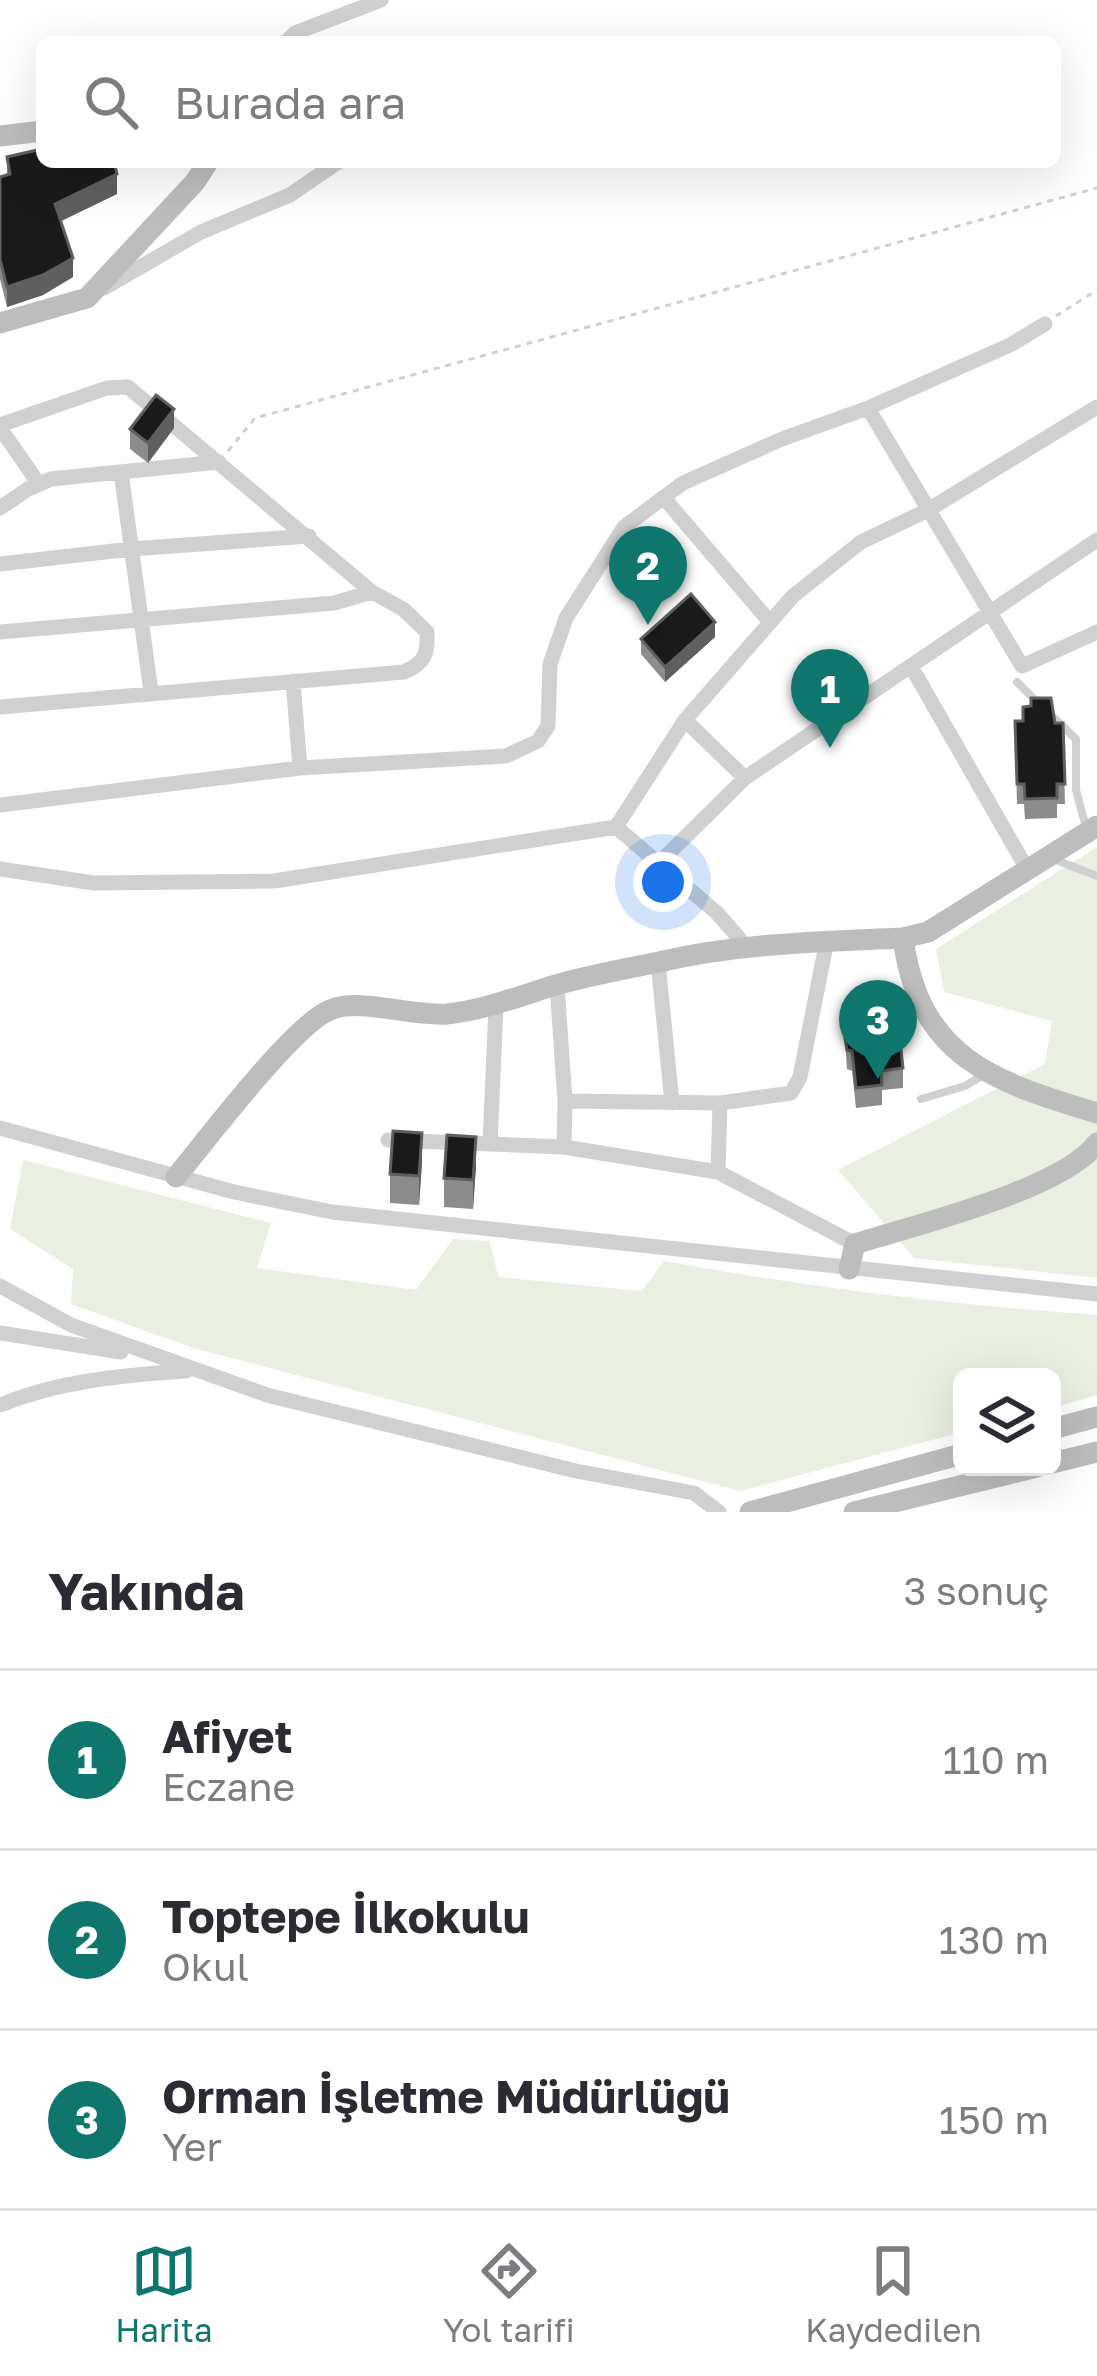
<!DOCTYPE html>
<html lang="tr">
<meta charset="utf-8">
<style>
:root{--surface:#fff;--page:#f7f7f7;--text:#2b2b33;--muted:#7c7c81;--line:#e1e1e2;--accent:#0f766e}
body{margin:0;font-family:"Golos Text",sans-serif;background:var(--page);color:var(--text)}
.controls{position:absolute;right:36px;bottom:36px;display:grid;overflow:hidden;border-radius:18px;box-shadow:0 12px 48px #0002}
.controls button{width:108px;height:108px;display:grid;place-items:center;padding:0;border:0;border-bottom:3px solid var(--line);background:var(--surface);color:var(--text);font:60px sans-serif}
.you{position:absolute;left:663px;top:882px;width:42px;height:42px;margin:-30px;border:9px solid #fff;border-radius:50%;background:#1a73e8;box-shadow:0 0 0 18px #1a73e833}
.badge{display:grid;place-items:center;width:78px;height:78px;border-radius:50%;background:var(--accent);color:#fff;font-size:39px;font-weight:700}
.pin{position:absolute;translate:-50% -99px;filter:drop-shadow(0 3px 6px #0008)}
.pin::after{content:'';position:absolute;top:63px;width:42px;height:36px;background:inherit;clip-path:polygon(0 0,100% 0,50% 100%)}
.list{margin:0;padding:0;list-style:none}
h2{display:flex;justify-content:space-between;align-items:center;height:156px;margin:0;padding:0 48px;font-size:51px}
h2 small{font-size:39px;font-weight:400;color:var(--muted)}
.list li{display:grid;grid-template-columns:78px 1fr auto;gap:36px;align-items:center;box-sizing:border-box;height:180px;padding:0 48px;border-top:3px solid var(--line)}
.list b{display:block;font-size:45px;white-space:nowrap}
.list p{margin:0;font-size:39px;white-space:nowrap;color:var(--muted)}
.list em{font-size:39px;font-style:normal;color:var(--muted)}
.icon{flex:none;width:66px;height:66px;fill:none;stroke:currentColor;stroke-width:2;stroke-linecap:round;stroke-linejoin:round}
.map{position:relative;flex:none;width:1097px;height:1512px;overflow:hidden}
.search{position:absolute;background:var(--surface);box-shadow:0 12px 48px #0002;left:36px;right:36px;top:36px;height:132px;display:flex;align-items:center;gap:30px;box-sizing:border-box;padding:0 42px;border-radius:18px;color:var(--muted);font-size:45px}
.sheet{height:696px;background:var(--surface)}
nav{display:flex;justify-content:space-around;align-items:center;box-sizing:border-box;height:168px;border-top:3px solid var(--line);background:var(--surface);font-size:33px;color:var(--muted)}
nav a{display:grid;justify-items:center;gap:6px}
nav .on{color:var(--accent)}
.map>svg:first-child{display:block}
.green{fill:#e9f0e1}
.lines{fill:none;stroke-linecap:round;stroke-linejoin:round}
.path{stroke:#d0d0d0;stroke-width:3;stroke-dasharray:6 6;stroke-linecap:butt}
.lane{stroke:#d0d0d0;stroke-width:8}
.street{stroke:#d0d0d0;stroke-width:15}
.secondary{stroke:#bdbdbd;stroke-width:21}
.wall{fill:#8c8c8c}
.shaded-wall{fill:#5f5f5f}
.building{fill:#1a1a1a;stroke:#5f5f5f;stroke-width:3}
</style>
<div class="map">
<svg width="1097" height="1512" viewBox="0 0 1097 1512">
<rect width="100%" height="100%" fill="#fff"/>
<path class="green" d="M1097 847V1278L914 1258 838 1170 1045 1064 1052 1021 944 992 936 949Z
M23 1160 271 1223 257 1268 416 1290 453 1239 490 1241 498 1277 642 1291 664 1261C807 1287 952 1305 1097 1315V1395L1052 1408V1377H962V1432L740 1491 193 1348 71 1304 73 1269 10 1229Z"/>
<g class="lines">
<path class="path" d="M1056 316 1097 290
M228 451 255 418 1097 188"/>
<path class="lane" d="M1017 682 1039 704
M1050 714 1076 739V790L1087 831
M1056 860 1097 876
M921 1099 965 1086 985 1074"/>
<path class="street" d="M286 42 295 33 381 0
M104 288 201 232 290 195 338 162
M868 408 1010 345 1045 324
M0 425 107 388 128 387 372 592 403 609 427 632C428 654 425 663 404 672L0 707
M0 428 39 484
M121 472 151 692
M664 498 769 621
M0 508 28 489 51 479 219 462
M0 564 131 549 309 536
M0 632 334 603 372 592
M912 668 1027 869
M293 681 300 768
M685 720 745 778
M0 805 300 768 506 756 538 741 548 726 550 664 566 618 624 527 683 483 782 439 868 408 1022 666 1097 632
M616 827 717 913 745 945
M660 862 745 778 1097 540
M0 869 94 883 274 881 616 827 685 720 793 596 861 542 928 510 1097 407
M658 962 672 1103
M557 985 565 1101 564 1147
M565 1101 720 1103 791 1093 800 1077 827 940
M0 1128 234 1192 332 1212 1097 1294
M388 1140 564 1147 718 1172 855 1244
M490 1144 496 1006
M718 1172 720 1103
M0 1286 71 1325 267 1395 576 1471 694 1493 719 1512
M0 1333 121 1352
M0 1405C59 1381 123 1375 186 1371"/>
<path class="secondary" d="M0 136 42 131
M0 323 87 298 195 182 208 162
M903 938C919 1058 994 1082 1097 1113
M176 1177C205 1142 294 1024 330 1010 359 997 412 1017 447 1014 484 1010 517 997 552 986 586 976 624 969 659 962 740 943 821 942 903 938L928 932 1097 826
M849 1269 855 1244C914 1225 1062 1190 1097 1143
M1052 1429 1097 1417
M1052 1463 1097 1452
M750 1512 962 1454
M854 1512 1037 1467"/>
</g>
<path class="wall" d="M7 157 117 194 61 221 73 277 43 295 7 307 0 279V177L7 175Z
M174 428 148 463 130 449V429Z
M715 637 665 682 641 654V639Z
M1031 706 1055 723H1063L1065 804H1057V818L1025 819 1024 804H1017L1015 721H1023Z
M845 1038 903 1068V1088L882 1090V1105L856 1108 852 1071 847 1069Z
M422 1162 419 1205 390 1203V1174Z
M476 1166 473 1209 444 1207V1178Z"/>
<path class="shaded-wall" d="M117 174V194L55 224V204Z
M73 258V277L43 295 7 307V287Z
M174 409V428L148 463V443Z
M715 622V637L665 682V667Z
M422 1133V1162L419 1205V1176Z
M476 1137V1166L473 1209V1180Z"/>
<path class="building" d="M42 149V162H114L117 174 55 204 73 258 43 275 7 287 0 259V177L10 174 7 157Z
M156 395 174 409 148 443 130 429Z
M691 594 715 622 665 667 641 639Z
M1031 698H1051L1055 723H1063L1065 784H1057V798L1025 799 1024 784H1017L1015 721H1023V707L1031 706Z
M899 1032 903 1068 881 1071 882 1085 856 1088 852 1051 847 1050 845 1038Z
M393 1131 422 1133 419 1176 390 1174Z
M447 1135 476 1137 473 1180 444 1178Z"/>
</svg>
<div class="controls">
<button><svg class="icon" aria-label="layers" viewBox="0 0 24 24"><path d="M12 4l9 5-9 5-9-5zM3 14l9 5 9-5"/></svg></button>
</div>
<div class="you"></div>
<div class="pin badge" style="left:830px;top:748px">1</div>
<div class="pin badge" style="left:648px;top:625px">2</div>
<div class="pin badge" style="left:878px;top:1079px">3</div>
<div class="search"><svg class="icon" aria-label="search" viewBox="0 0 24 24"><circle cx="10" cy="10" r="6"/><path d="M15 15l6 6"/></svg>Burada ara</div>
</div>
<section class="sheet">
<h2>Yakında<small>3 sonuç</small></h2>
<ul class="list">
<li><span class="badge">1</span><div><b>Afiyet</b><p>Eczane</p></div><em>110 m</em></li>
<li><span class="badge">2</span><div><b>Toptepe İlkokulu</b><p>Okul</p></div><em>130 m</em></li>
<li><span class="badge">3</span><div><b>Orman İşletme Müdürlüğü</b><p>Yer</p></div><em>150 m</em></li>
</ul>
</section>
<nav>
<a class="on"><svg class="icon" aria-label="map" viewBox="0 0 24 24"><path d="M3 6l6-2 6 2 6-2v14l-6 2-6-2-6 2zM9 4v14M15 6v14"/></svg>Harita</a>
<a><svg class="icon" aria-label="directions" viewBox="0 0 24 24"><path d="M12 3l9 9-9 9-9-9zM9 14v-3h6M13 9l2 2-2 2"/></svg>Yol tarifi</a>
<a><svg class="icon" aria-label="saved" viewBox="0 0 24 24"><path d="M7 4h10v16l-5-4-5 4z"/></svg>Kaydedilen</a>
</nav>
